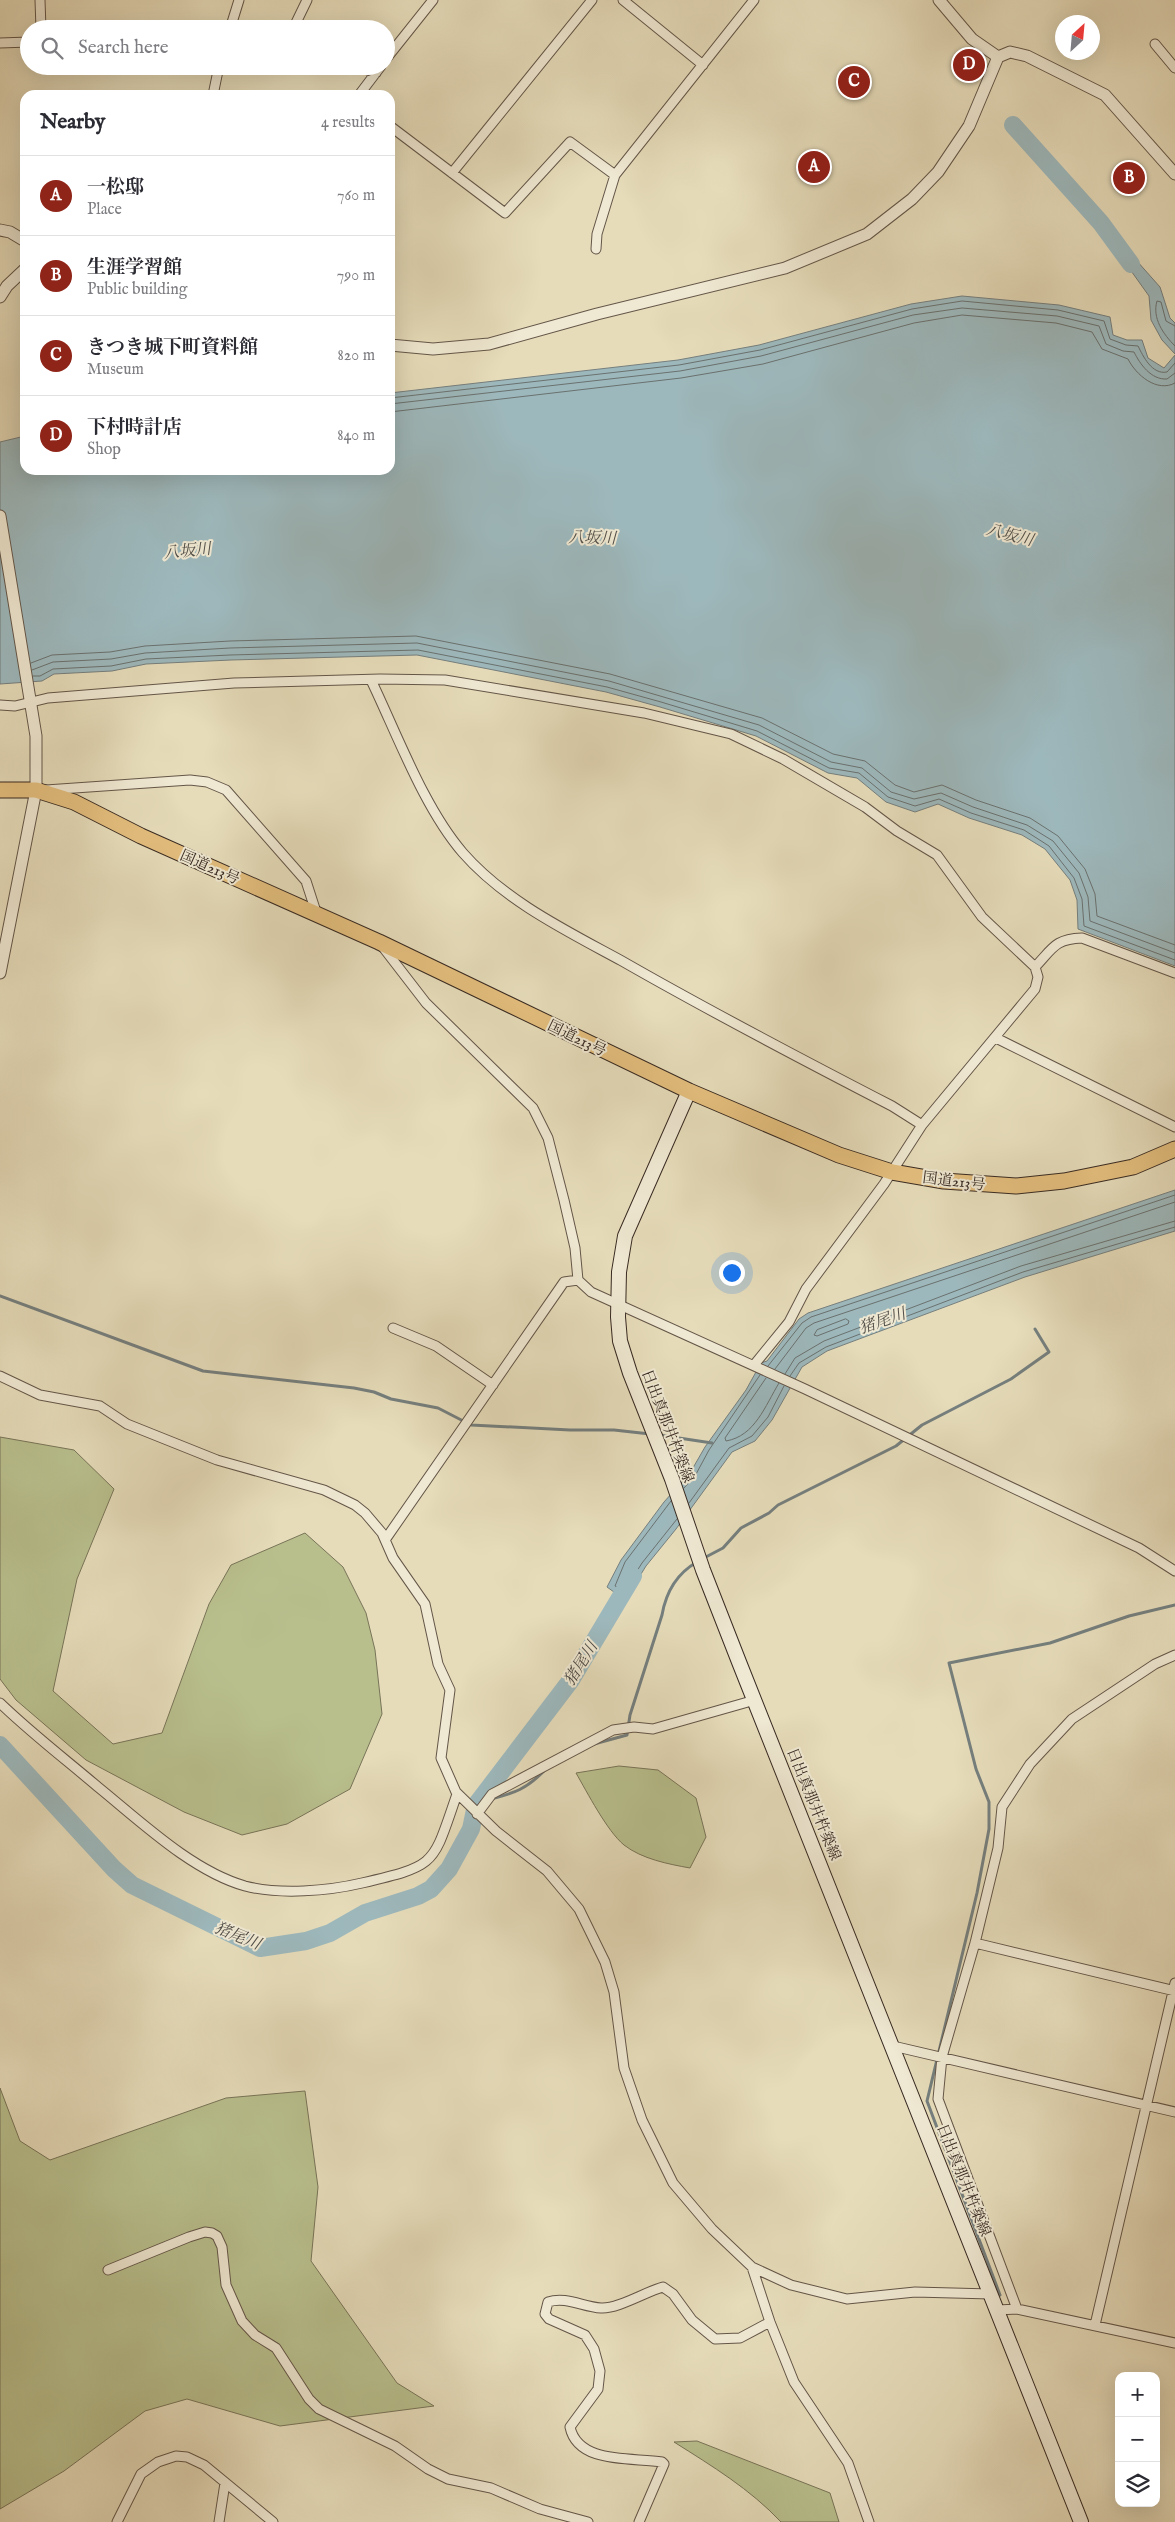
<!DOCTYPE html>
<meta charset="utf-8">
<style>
:root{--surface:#fff;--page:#f7f7f7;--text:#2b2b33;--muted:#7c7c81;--line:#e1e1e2;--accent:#8f2418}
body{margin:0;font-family:"IM FELL English","Noto Serif JP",serif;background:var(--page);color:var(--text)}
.controls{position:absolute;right:15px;bottom:15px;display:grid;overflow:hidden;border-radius:10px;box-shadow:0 5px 20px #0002}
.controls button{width:45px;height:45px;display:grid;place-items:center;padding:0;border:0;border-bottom:1px solid var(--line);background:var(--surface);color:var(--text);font:25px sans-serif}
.compass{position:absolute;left:1055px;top:15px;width:45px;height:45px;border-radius:50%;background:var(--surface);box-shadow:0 5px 20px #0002;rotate:26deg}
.you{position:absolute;left:731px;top:1272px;width:18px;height:18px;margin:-12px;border:4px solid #fff;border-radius:50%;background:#1a73e8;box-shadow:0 0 0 8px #1a73e833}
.badge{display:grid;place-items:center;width:32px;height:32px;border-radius:50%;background:var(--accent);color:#fff;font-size:16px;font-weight:700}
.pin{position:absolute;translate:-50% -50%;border:2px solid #fff;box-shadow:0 1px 5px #0006}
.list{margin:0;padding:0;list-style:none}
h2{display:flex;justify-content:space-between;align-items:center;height:65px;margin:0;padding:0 20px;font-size:21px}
h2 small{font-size:16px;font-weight:400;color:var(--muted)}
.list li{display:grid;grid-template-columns:32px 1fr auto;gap:15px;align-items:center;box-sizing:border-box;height:80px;padding:0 20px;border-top:1px solid var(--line)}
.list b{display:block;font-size:19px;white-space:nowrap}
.list p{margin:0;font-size:16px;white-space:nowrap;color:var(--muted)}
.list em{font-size:16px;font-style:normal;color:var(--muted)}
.icon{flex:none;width:28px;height:28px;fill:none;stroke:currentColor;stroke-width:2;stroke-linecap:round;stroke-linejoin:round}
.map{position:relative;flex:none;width:1175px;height:2522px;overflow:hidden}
.search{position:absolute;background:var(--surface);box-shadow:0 5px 20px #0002;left:20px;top:20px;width:375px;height:55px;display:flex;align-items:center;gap:12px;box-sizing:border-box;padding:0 18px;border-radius:28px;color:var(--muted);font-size:19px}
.panel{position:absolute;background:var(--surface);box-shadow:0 5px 20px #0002;left:20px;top:90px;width:375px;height:385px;border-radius:15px}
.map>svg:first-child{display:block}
.green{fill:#b8bf8d;stroke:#787458}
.water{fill:#9db8bc;stroke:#757f7e}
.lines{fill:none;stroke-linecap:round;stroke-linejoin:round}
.shore{stroke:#6a716f;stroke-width:1}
.stream{stroke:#757f7e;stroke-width:3}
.river{stroke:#9db8bc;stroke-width:18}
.minor-casing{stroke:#645648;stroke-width:11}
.tertiary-casing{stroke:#645648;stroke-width:13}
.secondary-casing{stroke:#382a22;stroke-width:16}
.trunk-casing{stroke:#382a22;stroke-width:17}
.minor{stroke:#efe8d2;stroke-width:9}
.tertiary{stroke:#efe8d2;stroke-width:11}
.secondary{stroke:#efe8d2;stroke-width:14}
.trunk{stroke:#e3be7d;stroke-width:15}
.labels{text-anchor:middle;stroke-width:4;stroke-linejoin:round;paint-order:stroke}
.street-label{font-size:15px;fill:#382a22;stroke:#efe8d2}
.water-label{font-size:16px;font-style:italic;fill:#514e48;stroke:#efe8d2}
</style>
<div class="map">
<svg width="1175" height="2522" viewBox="0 0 1175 2522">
<rect width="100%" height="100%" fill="#e6dcba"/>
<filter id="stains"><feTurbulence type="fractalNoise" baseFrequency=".004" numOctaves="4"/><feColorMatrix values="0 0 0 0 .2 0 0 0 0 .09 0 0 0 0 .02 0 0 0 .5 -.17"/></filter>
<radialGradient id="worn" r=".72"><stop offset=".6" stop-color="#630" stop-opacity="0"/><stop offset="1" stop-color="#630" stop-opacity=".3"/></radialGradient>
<path class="green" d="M0 1437 74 1450 114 1489 77 1579 53 1691 113 1744 162 1733 209 1604 231 1565 305 1533 343 1567 366 1613 375 1650 382 1714 350 1789 287 1824 242 1835 184 1812 86 1760 16 1700 0 1679Z
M619 1766 658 1770 696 1798 706 1837 690 1868C668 1864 642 1859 624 1845 607 1831 587 1792 576 1773Z
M0 2088 20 2141 50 2160 226 2098 305 2091 318 2187 311 2261 397 2383 434 2406 280 2426 187 2399 145 2411 64 2471 0 2509Z
M697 2441 830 2493 839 2522H781C750 2489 712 2466 674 2442Z"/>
<path class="water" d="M1121 243 1160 287 1170 318 1175 323V354L1162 340 1151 320 1149 296 1114 247Z
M962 296 1059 305 1110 317 1113 335 1127 340H1142L1148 358 1164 368 1175 355V966L1078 929 1077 900 1070 880 1045 849 1022 835 969 818 938 804 915 812 886 802 857 778 828 773 756 736 660 707 606 692 417 655 231 660 146 664 112 671 54 674 42 681 0 684V442L25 436V470H390V393L678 360 759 345 911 304Z
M1175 1190V1231L1025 1277 827 1351 802 1367 772 1420 755 1441 732 1452 676 1529 646 1566 625 1600 607 1587 621 1560 664 1502 690 1473 705 1447 746 1390 761 1363 767 1361 799 1319 808 1313Z"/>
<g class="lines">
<path class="shore" d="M1175 326 1166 321 1161 302 1157 301C1152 318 1163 334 1175 346
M390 398 679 365 760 350 912 309 962 301 1058 310 1104 321 1110 339 1126 345 1138 346C1143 356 1152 375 1167 372L1175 363
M390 404 680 371 761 356 913 315 962 308 1057 316 1099 326 1106 344 1123 351 1134 352C1140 364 1151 380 1167 379L1175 373
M390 412 681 378 763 364 914 323 962 315 1056 323 1092 332 1102 349 1128 359C1136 375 1157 393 1175 383
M31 663 52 655 110 652 145 646 230 641 416 636 610 674 762 718 833 754 865 761 895 785 914 792 942 785 976 800 1030 818 1058 836 1085 869 1095 894 1097 916 1175 945
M32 670 53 662 111 659 145 653 230 648 417 643 609 681 759 725 831 762 862 768 891 792 914 799 941 793 973 807 1027 825 1053 841 1079 873 1088 897 1090 921 1175 953
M33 676H40L53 669 111 666 146 659 230 655 418 650 607 687 661 702 757 731 829 768 859 773 888 797 915 806 939 799 971 813 1024 830 1049 846 1074 878 1082 899 1084 926 1175 960
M846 1319 849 1321 848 1324 817 1336 814 1335 817 1330Z
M768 1366 802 1323 811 1317 1175 1195
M775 1369 806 1328 814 1323 1175 1202
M785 1374 795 1358 824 1341 1021 1266 1175 1221
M790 1376 799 1363 826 1347 1023 1272 1175 1227
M766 1378 725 1438 726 1441C755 1436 765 1406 779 1383
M684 1488 695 1476 709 1450 760 1375
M671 1501 625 1562 615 1586 625 1590 642 1563 677 1519
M689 1503 729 1448 752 1436 768 1417 784 1386"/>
<path class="stream" d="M0 1296 203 1371 354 1388 374 1392 391 1399 438 1408 471 1425 570 1430H614L650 1434
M659 1435 712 1443
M702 1559 723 1548 741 1528 769 1513 778 1505 896 1446 922 1425 1011 1379 1049 1352 1035 1329
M594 1744 627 1735 630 1715 662 1615C666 1592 676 1574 697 1562
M491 1799C515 1793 526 1789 544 1771
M1000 2295 927 2101 977 1893 989 1829V1802L976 1769 949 1663 1050 1643 1129 1616 1175 1605"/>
<path class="river" d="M1013 125 1101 223 1131 264
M0 1745 114 1869 132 1885 260 1948 306 1941 330 1933 365 1913 418 1896 431 1889 449 1869 471 1829 476 1805 571 1680 633 1576"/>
<defs>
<path id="minor" d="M40 0 41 29
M623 0 703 65
M230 29 239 0
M293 29 307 0
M0 43 29 42
M1155 44 1175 68
M386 59 433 0
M357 66 376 73
M213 95 219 66
M359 95 381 66
M390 126 505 213 570 142 615 175
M452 173 592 0
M596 249 597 234 615 175 754 0
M371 680C397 734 424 808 463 853 505 901 567 931 622 961 711 1012 801 1059 892 1106L922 1125
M0 705 15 706 48 698 234 683 380 679 445 680 644 713 731 734 783 759 865 807 897 831 937 855 982 917 1035 967 1038 977 1035 989 922 1125 884 1184 806 1289 789 1322 754 1365
M46 790 190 780 207 782 226 790 306 881 317 915
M382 946 426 1003 533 1108 548 1138 564 1200 575 1248 578 1280 591 1292 805 1389 1139 1548 1175 1571
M1035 967C1053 948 1055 939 1082 938L1175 973
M996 1038 1175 1127
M393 1328 436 1346 493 1385
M0 1376 40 1395 100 1406 127 1424 217 1460 324 1490 355 1505 365 1513 382 1533 393 1558 425 1604 438 1664 450 1690 441 1758 456 1792 496 1831 547 1871 579 1909 605 1962 614 1992 624 2068 642 2120 673 2183 712 2229 752 2267 791 2285 847 2299 915 2292 991 2294
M385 1540 564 1282 578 1280
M0 1703C31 1733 65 1759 98 1787 140 1821 192 1871 245 1886 280 1895 328 1891 362 1883 438 1865 432 1866 457 1794
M477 1814 492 1794 613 1730 634 1727 653 1729 755 1700
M975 1943 1175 1991
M893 2046 1175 2112
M752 2267 770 2322 794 2382 848 2463 869 2522
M108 2270 189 2237 205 2232 212 2233 217 2236 222 2247 226 2285 242 2321 255 2335 276 2348 309 2399 319 2409 395 2446 428 2469 448 2479 491 2488 540 2509 588 2522
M1017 2309 938 2099 942 2057 975 1943 998 1848 1002 1807 1030 1764 1072 1719 1155 1664 1175 1655
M998 2310 1017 2309 1175 2343
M1095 2325 1175 1983
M117 2522 141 2474 158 2462 176 2456 187 2457 204 2465 273 2522
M219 2522 225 2483
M639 2522 664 2464 662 2462C634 2457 578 2465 570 2427L598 2389 600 2371 594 2349 585 2335 549 2319 545 2314 548 2302C566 2296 583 2307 601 2308 618 2309 645 2292 663 2287L673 2294 692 2320 715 2339 740 2338 770 2322"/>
<path id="tertiary" d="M939 0 972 39 998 57
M0 230 10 232 25 241
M0 297 7 286 25 269
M390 345 433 349 489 344 597 314 785 268 867 234 912 199 938 172 969 126 998 57 1010 52 1027 56 1105 95 1175 174
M0 516 36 736V790L0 973"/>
<path id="secondary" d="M689 1091 625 1236 619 1272 618 1317 620 1341 630 1373 672 1479 703 1570 739 1662 1081 2522"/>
<path id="trunk" d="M0 790H36L74 802 141 836 379 942 689 1091 839 1155 892 1172 944 1181 1016 1186 1064 1181 1133 1167 1175 1149"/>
</defs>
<use href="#minor" class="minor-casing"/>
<use href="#tertiary" class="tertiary-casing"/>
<use href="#secondary" class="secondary-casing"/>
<use href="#trunk" class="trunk-casing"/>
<use href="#minor" class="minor"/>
<use href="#tertiary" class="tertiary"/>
<use href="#secondary" class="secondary"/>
<use href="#trunk" class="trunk"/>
</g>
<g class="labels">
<g class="street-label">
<text transform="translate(210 867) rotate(24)" y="5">国道213号</text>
<text transform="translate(577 1038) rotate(26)" y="5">国道213号</text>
<text transform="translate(954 1181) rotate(7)" y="5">国道213号</text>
<text transform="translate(668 1426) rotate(69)" y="5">日出真那井杵築線</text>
<text transform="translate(814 1804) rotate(68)" y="5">日出真那井杵築線</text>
<text transform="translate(964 2180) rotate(68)" y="5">日出真那井杵築線</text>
</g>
<g class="water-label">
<text transform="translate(1010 534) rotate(14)" y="6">八坂川</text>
<text transform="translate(592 537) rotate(1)" y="6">八坂川</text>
<text transform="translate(187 550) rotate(-6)" y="6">八坂川</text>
<text transform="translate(882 1320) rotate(-19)" y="6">猪尾川</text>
<text transform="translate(580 1663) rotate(-58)" y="6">猪尾川</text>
<text transform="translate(238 1935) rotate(22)" y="6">猪尾川</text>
</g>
</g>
<rect width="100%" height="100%" filter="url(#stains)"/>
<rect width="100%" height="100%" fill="url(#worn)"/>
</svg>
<div class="controls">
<button>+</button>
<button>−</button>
<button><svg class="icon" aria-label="layers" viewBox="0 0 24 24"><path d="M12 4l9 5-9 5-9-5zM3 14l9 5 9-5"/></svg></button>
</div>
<svg class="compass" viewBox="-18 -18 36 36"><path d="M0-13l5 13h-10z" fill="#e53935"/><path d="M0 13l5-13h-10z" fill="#7c7c81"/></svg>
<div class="you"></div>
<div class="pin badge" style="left:814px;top:167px">A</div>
<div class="pin badge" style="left:1129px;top:178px">B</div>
<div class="pin badge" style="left:854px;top:82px">C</div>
<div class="pin badge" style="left:969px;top:65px">D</div>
<div class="search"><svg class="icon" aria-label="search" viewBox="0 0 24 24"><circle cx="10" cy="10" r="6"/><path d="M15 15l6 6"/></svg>Search here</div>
<section class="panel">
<h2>Nearby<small>4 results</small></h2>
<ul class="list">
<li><span class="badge">A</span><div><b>一松邸</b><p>Place</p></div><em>760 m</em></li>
<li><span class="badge">B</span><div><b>生涯学習館</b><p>Public building</p></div><em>790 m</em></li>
<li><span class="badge">C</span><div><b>きつき城下町資料館</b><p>Museum</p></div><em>820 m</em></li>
<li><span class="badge">D</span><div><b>下村時計店</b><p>Shop</p></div><em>840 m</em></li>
</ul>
</section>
</div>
